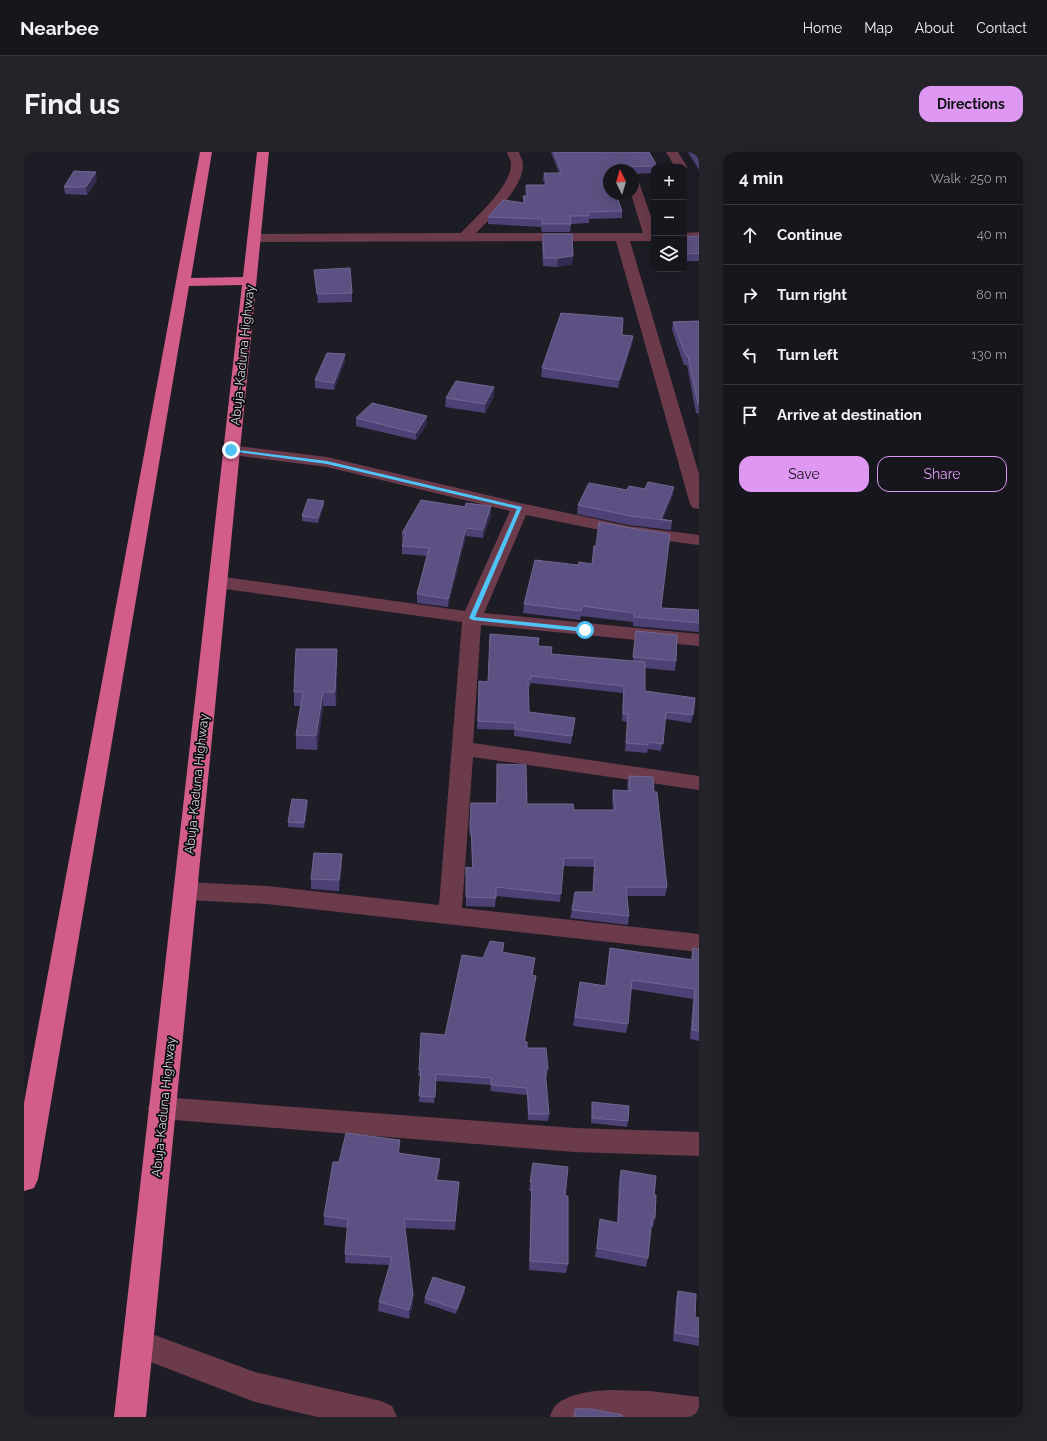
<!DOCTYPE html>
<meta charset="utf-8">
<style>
:root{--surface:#16161c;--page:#232329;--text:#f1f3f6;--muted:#9e9fa3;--line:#35353b;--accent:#de98f3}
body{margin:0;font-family:Raleway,sans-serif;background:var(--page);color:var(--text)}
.controls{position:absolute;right:12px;top:12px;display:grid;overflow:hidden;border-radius:8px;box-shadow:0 4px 16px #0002}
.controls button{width:36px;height:36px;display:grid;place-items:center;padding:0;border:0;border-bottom:1px solid var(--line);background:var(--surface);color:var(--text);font:20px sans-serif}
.compass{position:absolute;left:579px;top:12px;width:36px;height:36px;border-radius:50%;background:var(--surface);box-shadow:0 4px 16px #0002;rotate:355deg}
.stop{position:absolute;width:12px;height:12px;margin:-9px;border:3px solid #4fc3f7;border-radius:50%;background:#fff}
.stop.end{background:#4fc3f7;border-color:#fff;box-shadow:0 1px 4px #0008}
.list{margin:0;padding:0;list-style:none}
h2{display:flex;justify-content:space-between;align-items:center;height:52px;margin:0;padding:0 16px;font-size:17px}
h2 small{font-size:13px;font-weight:400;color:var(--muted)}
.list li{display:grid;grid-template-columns:26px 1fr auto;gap:12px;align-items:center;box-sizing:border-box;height:60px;padding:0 16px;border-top:1px solid var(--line)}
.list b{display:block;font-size:15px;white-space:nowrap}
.list em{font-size:13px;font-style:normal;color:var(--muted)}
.actions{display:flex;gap:8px;padding:12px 16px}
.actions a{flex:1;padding:9px 0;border:1px solid var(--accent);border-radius:12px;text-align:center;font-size:14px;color:var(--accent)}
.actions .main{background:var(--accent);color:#111}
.icon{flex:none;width:22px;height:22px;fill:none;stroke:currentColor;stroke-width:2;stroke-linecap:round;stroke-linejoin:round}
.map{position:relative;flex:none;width:675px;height:1265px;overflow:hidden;border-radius:12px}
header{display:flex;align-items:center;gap:24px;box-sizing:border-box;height:56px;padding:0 20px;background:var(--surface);border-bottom:1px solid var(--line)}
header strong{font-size:19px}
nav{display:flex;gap:22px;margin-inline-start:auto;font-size:14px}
.intro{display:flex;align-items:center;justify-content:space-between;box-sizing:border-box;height:96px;padding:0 24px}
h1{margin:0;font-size:28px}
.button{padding:10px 18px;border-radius:12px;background:var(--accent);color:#111;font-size:14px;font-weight:700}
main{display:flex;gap:24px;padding:0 24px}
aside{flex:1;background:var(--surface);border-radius:12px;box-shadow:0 4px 16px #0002}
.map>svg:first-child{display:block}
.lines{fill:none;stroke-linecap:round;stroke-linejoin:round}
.minor{fill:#6b3b4b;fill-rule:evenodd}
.highway{fill:#d35d8a;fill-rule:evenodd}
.wall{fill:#4d4176}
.shaded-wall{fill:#342b51}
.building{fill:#5c5182;stroke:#706790}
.route{fill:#4fc3f7}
.labels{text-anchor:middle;stroke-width:3.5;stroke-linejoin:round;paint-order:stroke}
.street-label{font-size:13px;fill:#dcdbe1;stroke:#08080c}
</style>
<header>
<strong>Nearbee</strong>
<nav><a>Home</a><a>Map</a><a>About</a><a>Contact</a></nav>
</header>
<div class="intro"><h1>Find us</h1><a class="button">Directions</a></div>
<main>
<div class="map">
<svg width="675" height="1265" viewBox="0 0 675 1265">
<rect width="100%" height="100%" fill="#1e1d26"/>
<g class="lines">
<path class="minor" d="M483 0H495C496 4 499 8 499 12 500 35 467 66 452 81H619L607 42H609V26L613 27 615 30 630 74V89H606L675 322V357L669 356 666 352 592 89 230 90 225 89 223 86 225 83 230 82 437 81C452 65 487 35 487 12 487 8 484 4 483 0Z
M642 0H654L663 15 661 18H660V15H651Z
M675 80V88L660 89V81Z
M207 293 303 305 496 351 605 374 675 383V393L605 384 502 363 460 461 675 482V494L457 473 449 591 675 624V638L449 605 438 756 675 782V800L243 752 161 748 153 745 149 739 153 733 161 730 243 734 415 753 438 470 194 436 187 434 185 430 187 426 194 424 441 459 486 359 303 315 201 302 199 298 201 294Z
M138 945 550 976 675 980V1004L550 1000 138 967 128 964 124 956 128 948Z
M114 1177 231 1220 357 1249 368 1254 373 1265H293L231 1250 103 1201 99 1191 103 1181Z
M585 1238 626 1239 675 1245V1265H526C527 1262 529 1256 531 1254 544 1241 569 1239 585 1238Z"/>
<path class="highway" d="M176 0H188L167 126 219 125 233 0H245L122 1265H90L218 133 165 134 14 1027 10 1036 0 1039V951Z"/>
</g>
<path class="wall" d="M527 0H625L633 15H630V21L609 22V18H585V42L598 59V66L565 67V71L547 72 546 80H518L517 75 464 72V65L499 51V44H502L501 40 502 33H521L519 28 520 21H535Z
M664 0H675V18Z
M73 28 63 43 41 42 40 35Z
M519 82 549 104 548 112 533 115 519 114 518 91Z
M675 84V109H660V85Z
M290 118 328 141V150L294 151 291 126Z
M675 169V264L674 261H672L663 213H660L648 178 649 170Z
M598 183 609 184 608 192 594 236 517 225 518 216Z
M321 202V209L310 238 291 236V228Z
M470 244 461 261 421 255 422 246Z
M403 264V272L392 288 332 274V266Z
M603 338 649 343 639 367 648 369 647 378 605 373 553 362 554 353Z
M300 349V353L294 371 278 369V364Z
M467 363 459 386 442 384 424 455 393 451V442L403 404 378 402V394L379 389H378V381Z
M568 412 637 456 675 458V480L609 474V470L557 464 556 468 499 461 500 452 554 413Z
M612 479 652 509 651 519 621 516V539L669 563 667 571 641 567 637 599 624 597 623 601 601 599 603 570 598 569 599 541 507 531 506 534H504L505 560 551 566 547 592 490 584V578L453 577 455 529 464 530 514 494 527 502 609 509Z
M313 497 312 554H299L293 598 272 597V583L276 554H270V540Z
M473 612 503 652 550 658H589L588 647 589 638 604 639 603 633 605 624 630 640 643 735 641 744H603L605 764 604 773 546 766 548 758 569 740 570 715 539 714 536 750 472 744 471 755 442 754V715L448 716 447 685 445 680 447 651H472Z
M283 648 284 653 280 676 264 675V670Z
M318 702V712L315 739 287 737V727Z
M480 791 479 801 510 812 508 823 512 824 511 831 501 889 503 896 524 917 523 924H522L525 962 524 969 504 968 503 943 466 939 467 933 412 929 410 951 395 950 397 924H394L395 918 421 883 459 806Z
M586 796 667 807 669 796 675 797V889L666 887 669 847 607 837 604 872 602 881 549 874 556 830 581 834Z
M568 950 604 969 603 975 567 971 568 955Z
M376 988 375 1001 416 1007V1015L413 1028 435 1030 431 1078 381 1076 389 1143V1151L385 1167 354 1159 355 1150 366 1113 321 1111V1102L324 1076 300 1073V1064L315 1010Z
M509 1011 541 1044 544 1112 542 1121 505 1118 507 1039H505Z
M597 1018 630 1043 631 1066 629 1075H627L624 1106 622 1115 571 1105 576 1067 593 1071 595 1027Z
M441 1135V1140L432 1162 400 1151 401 1146Z
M654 1139 671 1165 675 1166V1194L649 1189 652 1147Z"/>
<path class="shaded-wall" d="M72 20 73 28 63 43 62 35Z
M549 104 548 112 533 115 534 106Z
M609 184 608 192 594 236 595 228Z
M321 202V209L310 238V231Z
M470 235V244L461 261V252Z
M403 264V272L392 288V281Z
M650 335 649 343 639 368 637 367Z
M300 349V353L294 371V366Z
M467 354V363L459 386V378Z
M442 376V384L424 455V447Z
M313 497V511L312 554 311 540Z
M299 540V554L293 598 292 584Z
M283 648 284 653 280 676V671Z
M318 702V712L315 739V728Z
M512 824 511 831 499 896 500 889Z
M376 988V997L373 1009 374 1001Z
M416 1007V1015L412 1037V1028Z
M441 1135V1140L432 1162 433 1157Z
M389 1143V1151L385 1167V1158Z"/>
<path class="building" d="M530 0H625L633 14 586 15 587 18H583L585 25V42H592L598 59 564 60 565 64H546L547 72H518V67L464 65 479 48 501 51 499 44H504L502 33H523L520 21H538Z
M670 0H675V8Z
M50 19 72 20 62 35H40Z
M519 82H548L549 104 534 106H520Z
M675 84V101L660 102V85Z
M326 116 328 141 293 142 290 118Z
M537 161 599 166 598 183 609 184 595 228 518 216 536 164Z
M675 169V252H674L664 204H662L649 170Z
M303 201 321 202 310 231 291 228Z
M432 229 470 235 461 252 422 246Z
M348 251 403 264 392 281 332 266Z
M624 330 650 335 637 367 648 369 606 364 554 353 565 331 603 338 605 334 621 337Z
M284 347 300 349 294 366 278 364Z
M397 348 441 355 442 351 467 354 459 378 442 376 424 447 393 442 405 396 378 394 382 381H378Z
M575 370 606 376 646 382 637 456 675 458V471L610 465V461L558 454 557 459 500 452 511 408 554 413 555 410 568 412 570 394H572Z
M612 479 653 483 652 509 609 505Z
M466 482 515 486 514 494 528 495 527 502 621 510V539L671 546 669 563 642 560 639 592 624 590V593L602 591 604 562H599L600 534 507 524V527H504L505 560 551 566 548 584 491 577V571L454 569 455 529 464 530Z
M272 497H313L311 540H299L292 584 272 583 279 540H270Z
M473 612 502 613 503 652H549L550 658H591L589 638 606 639 605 624 629 625 630 640H633L643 735H602L605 764 548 758 551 740H569L571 706H540L537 742 472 735V746L442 745V715L449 716 447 676 446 672 447 651H473Z
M268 647 283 648 280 671 264 670Z
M290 701 318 702 315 728 287 727Z
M466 789 480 791 478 800 511 806 508 823 512 824 500 889 503 890V896H522L524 917H521L525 962H505L503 936 467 933V926L412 922 411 945 395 944 397 918H395L397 881 421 883 438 803 459 806Z
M586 796 668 808 669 796 675 797V879L668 878 671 837 608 828 604 872 551 865 556 830 582 834Z
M568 950 605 954 604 969 568 966Z
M322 981 376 988 374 1001 416 1007 412 1028 435 1030 431 1069 380 1067 389 1143 385 1158 355 1150 368 1105 321 1102 324 1067 300 1064 309 1010H315Z
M509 1011 544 1015 541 1044H544V1112L506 1109 508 1030H506Z
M597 1018 632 1024 630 1043H632L631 1066H628L624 1106 573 1096 576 1067 594 1071Z
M409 1125 441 1135 433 1157 401 1146Z
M654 1139 672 1142 671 1165 675 1166V1185L651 1181Z
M551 1257H567L598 1263V1265H550Z"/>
<path class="route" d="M207 297 303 309 498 355 451 465 561 476 564 478 561 480 448 468 445 466 493 357 303 312 206 299Z"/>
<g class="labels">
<g class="street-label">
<text transform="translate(218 203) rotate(-84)" y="5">Abuja-Kaduna Highway</text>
<text transform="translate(172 632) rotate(-84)" y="5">Abuja-Kaduna Highway</text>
<text transform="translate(139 955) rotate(-84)" y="5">Abuja-Kaduna Highway</text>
</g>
</g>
</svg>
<div class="controls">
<button>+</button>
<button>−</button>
<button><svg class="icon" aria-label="layers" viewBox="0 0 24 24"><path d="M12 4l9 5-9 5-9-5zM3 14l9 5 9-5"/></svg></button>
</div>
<svg class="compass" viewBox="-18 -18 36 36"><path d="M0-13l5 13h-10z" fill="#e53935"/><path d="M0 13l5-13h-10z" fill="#9e9fa3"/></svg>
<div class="stop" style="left:561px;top:478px"></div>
<div class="stop end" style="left:207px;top:298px"></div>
</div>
<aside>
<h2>4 min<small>Walk · 250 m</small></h2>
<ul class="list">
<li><svg class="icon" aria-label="ahead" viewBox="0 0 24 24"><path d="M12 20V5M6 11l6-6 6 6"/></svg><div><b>Continue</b></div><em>40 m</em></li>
<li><svg class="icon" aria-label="right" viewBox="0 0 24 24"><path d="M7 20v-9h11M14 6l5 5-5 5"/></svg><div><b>Turn right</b></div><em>80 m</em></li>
<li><svg class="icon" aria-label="left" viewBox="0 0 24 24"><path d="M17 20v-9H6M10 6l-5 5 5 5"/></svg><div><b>Turn left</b></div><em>130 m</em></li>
<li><svg class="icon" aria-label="arrive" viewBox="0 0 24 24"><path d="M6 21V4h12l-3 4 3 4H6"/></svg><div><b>Arrive at destination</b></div></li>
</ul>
<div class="actions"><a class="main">Save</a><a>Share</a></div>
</aside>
</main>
